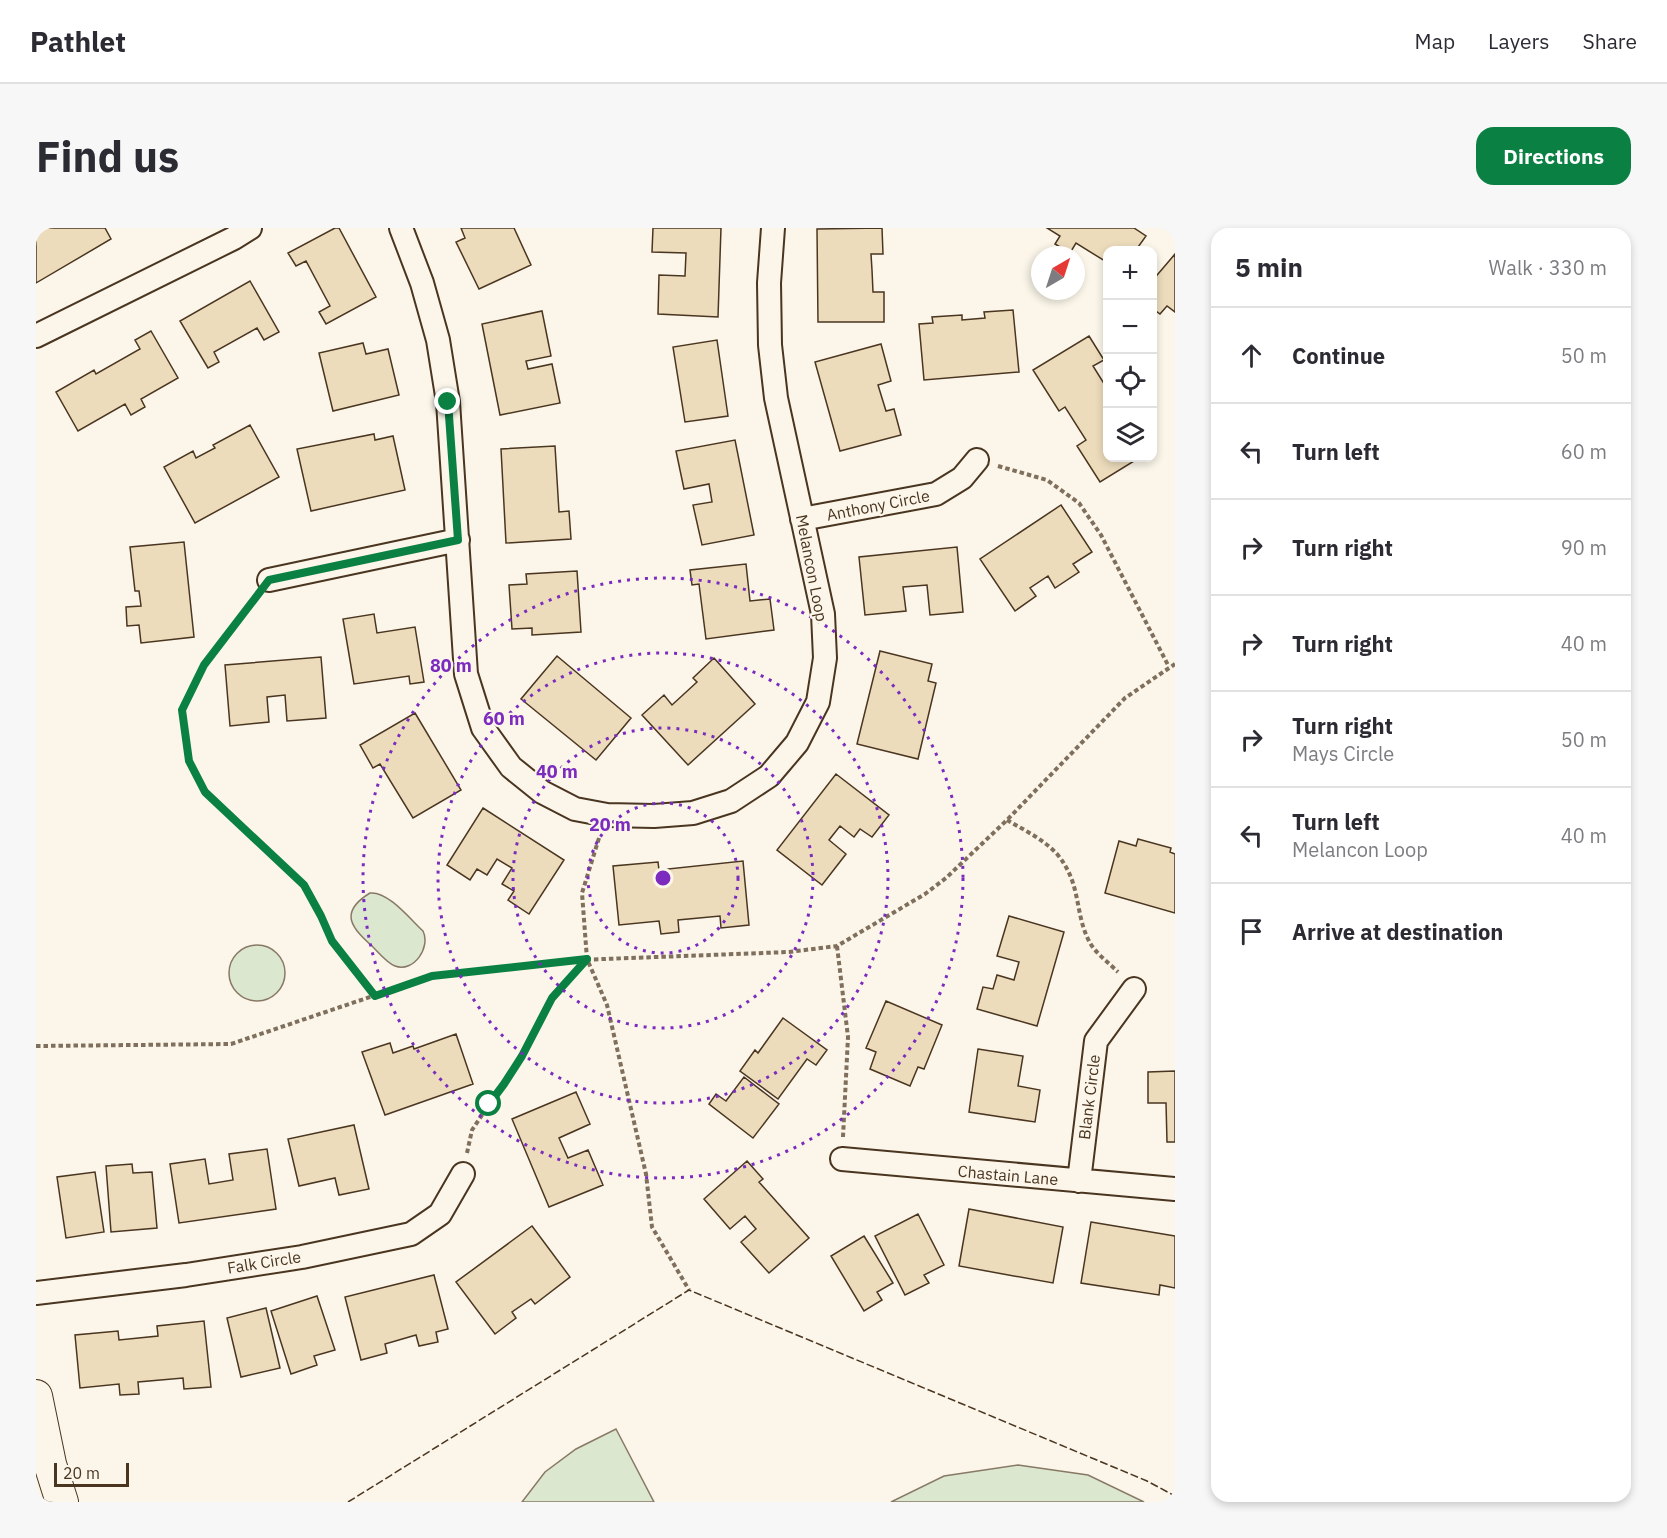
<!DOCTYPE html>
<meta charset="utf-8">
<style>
:root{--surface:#fff;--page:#f7f7f7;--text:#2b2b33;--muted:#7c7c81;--line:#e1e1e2;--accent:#0b8043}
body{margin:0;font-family:"IBM Plex Sans",sans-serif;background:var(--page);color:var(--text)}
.controls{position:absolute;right:18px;top:18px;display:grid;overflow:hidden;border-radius:12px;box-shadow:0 3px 9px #0003}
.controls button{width:54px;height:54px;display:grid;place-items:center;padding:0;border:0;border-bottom:2px solid var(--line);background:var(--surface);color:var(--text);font:30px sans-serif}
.compass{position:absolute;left:995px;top:18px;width:54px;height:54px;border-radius:50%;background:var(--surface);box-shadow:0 3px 9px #0003;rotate:39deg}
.scale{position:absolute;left:18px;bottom:15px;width:75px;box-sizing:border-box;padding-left:6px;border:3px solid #4a3520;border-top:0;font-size:16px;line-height:21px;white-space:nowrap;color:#4a3520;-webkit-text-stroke:4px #fbf6e9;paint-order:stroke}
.stop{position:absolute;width:18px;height:18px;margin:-14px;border:4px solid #0b8043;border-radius:50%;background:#fff}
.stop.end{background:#0b8043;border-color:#fff;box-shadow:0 2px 6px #0008}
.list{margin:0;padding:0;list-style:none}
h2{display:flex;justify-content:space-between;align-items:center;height:78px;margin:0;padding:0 24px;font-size:26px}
h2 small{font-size:20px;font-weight:400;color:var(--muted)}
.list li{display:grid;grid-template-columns:39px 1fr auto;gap:18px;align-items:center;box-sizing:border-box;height:96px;padding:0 24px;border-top:2px solid var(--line)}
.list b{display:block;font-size:22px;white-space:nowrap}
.list p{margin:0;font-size:20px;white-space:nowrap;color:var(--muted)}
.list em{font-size:20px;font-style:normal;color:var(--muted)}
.icon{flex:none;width:33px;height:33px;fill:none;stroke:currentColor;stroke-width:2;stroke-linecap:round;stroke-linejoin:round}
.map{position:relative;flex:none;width:1139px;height:1274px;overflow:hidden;border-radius:18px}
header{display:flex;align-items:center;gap:36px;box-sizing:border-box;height:84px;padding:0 30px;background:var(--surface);border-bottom:2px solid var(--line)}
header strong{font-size:28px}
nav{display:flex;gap:33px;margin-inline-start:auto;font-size:21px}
.intro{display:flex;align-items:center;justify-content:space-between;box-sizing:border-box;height:144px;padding:0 36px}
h1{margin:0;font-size:42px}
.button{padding:15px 27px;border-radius:18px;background:var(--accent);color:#fff;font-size:21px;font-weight:700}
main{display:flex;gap:36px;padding:0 36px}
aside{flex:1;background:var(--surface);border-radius:18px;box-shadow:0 3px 9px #0003}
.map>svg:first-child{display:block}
.green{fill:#dce7d0;stroke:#887966;stroke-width:1.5}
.building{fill:#ecdcbc;stroke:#4a3520;stroke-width:1.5}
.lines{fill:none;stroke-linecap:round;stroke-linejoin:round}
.street-casing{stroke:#4a3520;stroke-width:26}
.secondary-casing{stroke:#4a3520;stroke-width:34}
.path{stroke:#7f6f5c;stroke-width:4;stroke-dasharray:4.5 3;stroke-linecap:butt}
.street{stroke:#fbf6e9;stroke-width:22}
.secondary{stroke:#fbf6e9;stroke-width:32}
.fence{stroke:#4a3520;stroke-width:1.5;stroke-dasharray:8 3;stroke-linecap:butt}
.route{stroke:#0b8043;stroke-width:8}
.ring{fill:none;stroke:#7b2cbf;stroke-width:3;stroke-dasharray:3 6}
.labels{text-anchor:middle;stroke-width:4.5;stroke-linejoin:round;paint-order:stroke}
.street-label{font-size:16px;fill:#4a3520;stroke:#fbf6e9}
.centre{fill:#7b2cbf;stroke:#fbf6e9;stroke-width:3}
.ring-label{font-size:18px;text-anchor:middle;font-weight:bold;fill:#7b2cbf;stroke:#fbf6e9;stroke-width:4.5;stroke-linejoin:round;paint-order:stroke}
</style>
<header>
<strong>Pathlet</strong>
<nav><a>Map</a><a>Layers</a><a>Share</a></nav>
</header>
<div class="intro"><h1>Find us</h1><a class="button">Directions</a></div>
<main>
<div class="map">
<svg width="1139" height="1274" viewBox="0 0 1139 1274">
<rect width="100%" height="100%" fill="#fbf6e9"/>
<path class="green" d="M334 665C352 663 374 691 387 703 395 719 378 745 359 738 351 735 343 725 337 719 317 701 301 685 334 665Z
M193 745a28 28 0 1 1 56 0a28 28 0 1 1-56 0Z
M580 1201 618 1274H486L509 1244 540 1221Z
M982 1237 1052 1247 1108 1274H855L908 1248Z"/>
<path class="building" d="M0 0H69L75 11 0 55Z
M299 0H303L340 69 290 96 283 84 294 78 270 33 260 38 252 25Z
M425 0H478L495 37 443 61 420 14 429 10Z
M617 0H685L682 89 622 86 623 47 649 48 650 25 616 24Z
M846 0 847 26H835L836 42 837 64H848V94H782L781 1Z
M1011 0H1098L1110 8 1100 22H1072V35L1040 15 1034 25 1019 16 1024 8Z
M1139 26V84L1131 78 1124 86 1116 80V53Z
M214 53 243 104 228 112 221 100 178 124 183 134 172 140 144 93Z
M977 82 983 144 888 152 883 96 897 95 896 89 926 87V92L949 90 948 84Z
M506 83 515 128 490 133 492 141 516 136 524 175 464 187 446 96Z
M115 103 142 150 105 171 109 179 95 187 89 176 42 203 20 164 58 142 60 146 104 121 99 112Z
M1053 108 1068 132 1057 138 1072 162V230H1103L1064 254 1041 218 1050 212 1029 179 1023 183 997 142Z
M681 112 692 188 649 194 637 119Z
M327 115 330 126 352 121 363 167 297 183 283 125Z
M845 116 855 153 842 157 850 183 858 181 865 207 804 223 779 134Z
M214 197 243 249 159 295 128 239 157 223 160 230 179 220 177 217Z
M338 206 339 212 357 208 369 262 275 283 261 221Z
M699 212 718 307 666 317 657 277 676 274 673 256 648 261 640 223Z
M519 218 523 284 533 283 535 311 470 315 465 221Z
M1025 277 1056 324 1037 336 1043 344 1019 360 1012 348 994 360 1000 368 979 383 944 331Z
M148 314 158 409 105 415 103 397 91 398 90 379 105 378 103 363H99L94 319Z
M921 319 927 384 894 387 891 357 867 359 870 383 829 387 823 329Z
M710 336 714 373 734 371 738 402 670 411 663 356 656 357 654 342Z
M541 343 545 404 496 407V400L476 401 473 357 491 356 490 346Z
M338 386 341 405 379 399 388 454 374 456 373 448 318 456 307 391Z
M844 423 896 436 892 453 900 455 882 531 821 516Z
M521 428 595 490 560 532 485 471Z
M285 429 290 490 251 493 249 467 231 469 233 494 194 498 189 437Z
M678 430 719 476 652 537 606 487 628 467 636 477 661 454 657 450Z
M379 485 425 562 377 590 344 536 337 540 324 517Z
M800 546 853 587 836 609 824 601 818 609 804 598 793 612 810 626 786 657 741 622Z
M447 580 528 632 493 686 472 672 478 663 466 656 476 640 461 631 451 647 441 641 434 652 411 637Z
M1102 611 1135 620 1134 624 1139 626V685L1069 665 1083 613 1100 618Z
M707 633 713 697 685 700 684 688 642 692 643 704 625 706 623 693 583 697 577 638 622 634 623 642Z
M973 688 1028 704 1001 798 941 781 947 759 957 761 961 747 978 752 983 734 961 728Z
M850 773 906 797 888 841 882 839 874 858 834 841 840 824 830 820Z
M747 790 791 822 780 837 771 831 742 871 704 843 719 822 722 825Z
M420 806 437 856 349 887 326 824 354 815 357 825 377 818 378 821Z
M942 821 987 828 982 858 1004 862 999 894 933 884Z
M1139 843V914H1131L1130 875H1112V844Z
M708 849 743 876 717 910 673 876 680 866 690 873Z
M540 864 554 896 523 910 532 930 552 922 567 957 513 979 476 891Z
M318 897 333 961 303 967 299 950 263 958 252 911Z
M231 921 240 981 143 995 134 936 169 931 173 956 197 952 193 926Z
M711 933 727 951 723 954 773 1010 733 1045 705 1014 720 1001 709 988 694 1001 668 971Z
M96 936 97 945 116 944 121 1000 75 1004 70 938Z
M59 944 68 1004 30 1010 21 949Z
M933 981 1027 999 1017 1055 923 1038Z
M882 986 908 1037 888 1047 893 1055 869 1067 839 1008Z
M1055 994 1139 1008V1060L1124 1057 1123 1067 1045 1055Z
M496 998 534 1049 499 1076 495 1071 476 1084 480 1090 459 1106 420 1054Z
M828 1008 857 1055 841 1064 846 1072 828 1083 795 1028Z
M398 1047 412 1101 400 1104 402 1114 383 1118 380 1107 349 1116 351 1125 325 1132 309 1069Z
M281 1068 299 1122 278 1128 281 1137 255 1146 235 1083Z
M230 1080 244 1140 205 1149 191 1090Z
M168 1093 175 1159 148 1161 147 1150 102 1154 103 1166 84 1167 83 1156 44 1160 39 1107 82 1103 83 1112 122 1108 121 1098Z"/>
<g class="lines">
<defs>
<path id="street" d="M365 0 386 55 402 112 412 174 430 446 447 500 475 539 506 564 539 581 571 587 618 588 657 585 695 573 733 548 761 515 782 474 789 430 787 386 740 170 734 117 733 55 737 0
M0 108 198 10 214 0
M766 291 900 266 926 250 941 232
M233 352 422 312
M806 931 1139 961
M1043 953 1060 813 1098 761
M0 1065 150 1047 266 1029 375 1006 404 986 427 946"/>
<path id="secondary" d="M0 1168 14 1236 26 1274"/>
</defs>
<use href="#street" class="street-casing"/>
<use href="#secondary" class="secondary-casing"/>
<path class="path" d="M962 238 1011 252 1043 275 1065 307 1133 439
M220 369 168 437 146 482 153 533 169 564 268 657 285 688 296 713 339 768
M971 592C988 602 1007 611 1021 626 1046 656 1038 684 1053 713 1059 725 1073 735 1082 744
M563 610 546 665 551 731 571 777 610 946 616 999 653 1062
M801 718 812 809 807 909
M0 818 195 816 396 748 542 732 753 724 801 718 889 666 910 650 971 592 1089 470 1139 436
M431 925 436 902 486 828 516 770 551 732"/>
<use href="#street" class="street"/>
<use href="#secondary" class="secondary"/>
<path class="fence" d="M312 1274 653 1062 1111 1253 1139 1268"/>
</g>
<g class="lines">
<path class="route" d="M412 174 422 312 233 352 168 437 146 482 153 533 169 564 268 657 285 688 296 713 339 768 396 748 551 731 516 770 486 828 468 856 453 876"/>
</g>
<g class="ring">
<circle cx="627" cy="650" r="75"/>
<circle cx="627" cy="650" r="150"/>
<circle cx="627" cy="650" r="225"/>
<circle cx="627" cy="650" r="300"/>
</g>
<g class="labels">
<g class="street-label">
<text transform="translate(842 277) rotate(-11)" y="6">Anthony Circle</text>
<text transform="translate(776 340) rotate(79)" y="6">Melancon Loop</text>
<text transform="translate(1053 869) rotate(-83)" y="6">Blank Circle</text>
<text transform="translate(972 947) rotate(5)" y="6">Chastain Lane</text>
<text transform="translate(228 1034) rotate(-9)" y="6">Falk Circle</text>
</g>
</g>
<circle cx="627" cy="650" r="9" class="centre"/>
<g class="ring-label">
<text x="415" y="444">80 m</text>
<text x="468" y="497">60 m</text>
<text x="521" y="550">40 m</text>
<text x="574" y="603">20 m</text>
</g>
</svg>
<div class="controls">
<button>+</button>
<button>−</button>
<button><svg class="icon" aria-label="locate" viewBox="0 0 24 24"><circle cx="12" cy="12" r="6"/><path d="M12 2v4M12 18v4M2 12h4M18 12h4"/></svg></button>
<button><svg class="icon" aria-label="layers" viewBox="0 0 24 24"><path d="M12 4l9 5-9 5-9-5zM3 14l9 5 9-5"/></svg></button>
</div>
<svg class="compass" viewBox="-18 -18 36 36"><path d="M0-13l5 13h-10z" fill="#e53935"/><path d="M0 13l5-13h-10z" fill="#7c7c81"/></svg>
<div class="scale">20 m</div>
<div class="stop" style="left:453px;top:876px"></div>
<div class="stop end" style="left:412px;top:174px"></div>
</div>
<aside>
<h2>5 min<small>Walk · 330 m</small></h2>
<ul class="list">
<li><svg class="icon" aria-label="ahead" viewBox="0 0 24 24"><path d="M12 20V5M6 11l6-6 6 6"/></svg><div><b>Continue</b></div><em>50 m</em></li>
<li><svg class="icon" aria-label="left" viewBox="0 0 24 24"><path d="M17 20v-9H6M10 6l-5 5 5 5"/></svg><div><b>Turn left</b></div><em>60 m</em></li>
<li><svg class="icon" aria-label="right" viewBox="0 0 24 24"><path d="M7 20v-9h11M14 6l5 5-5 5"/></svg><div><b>Turn right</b></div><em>90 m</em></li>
<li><svg class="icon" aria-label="right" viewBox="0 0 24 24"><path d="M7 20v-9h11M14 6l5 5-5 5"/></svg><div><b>Turn right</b></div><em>40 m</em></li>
<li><svg class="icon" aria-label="right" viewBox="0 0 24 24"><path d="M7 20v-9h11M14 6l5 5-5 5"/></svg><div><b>Turn right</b><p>Mays Circle</p></div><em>50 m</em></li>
<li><svg class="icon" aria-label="left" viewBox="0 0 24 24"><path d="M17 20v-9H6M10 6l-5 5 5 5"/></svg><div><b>Turn left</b><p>Melancon Loop</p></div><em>40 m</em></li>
<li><svg class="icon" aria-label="arrive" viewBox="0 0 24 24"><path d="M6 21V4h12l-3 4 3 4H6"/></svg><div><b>Arrive at destination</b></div></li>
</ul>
</aside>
</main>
